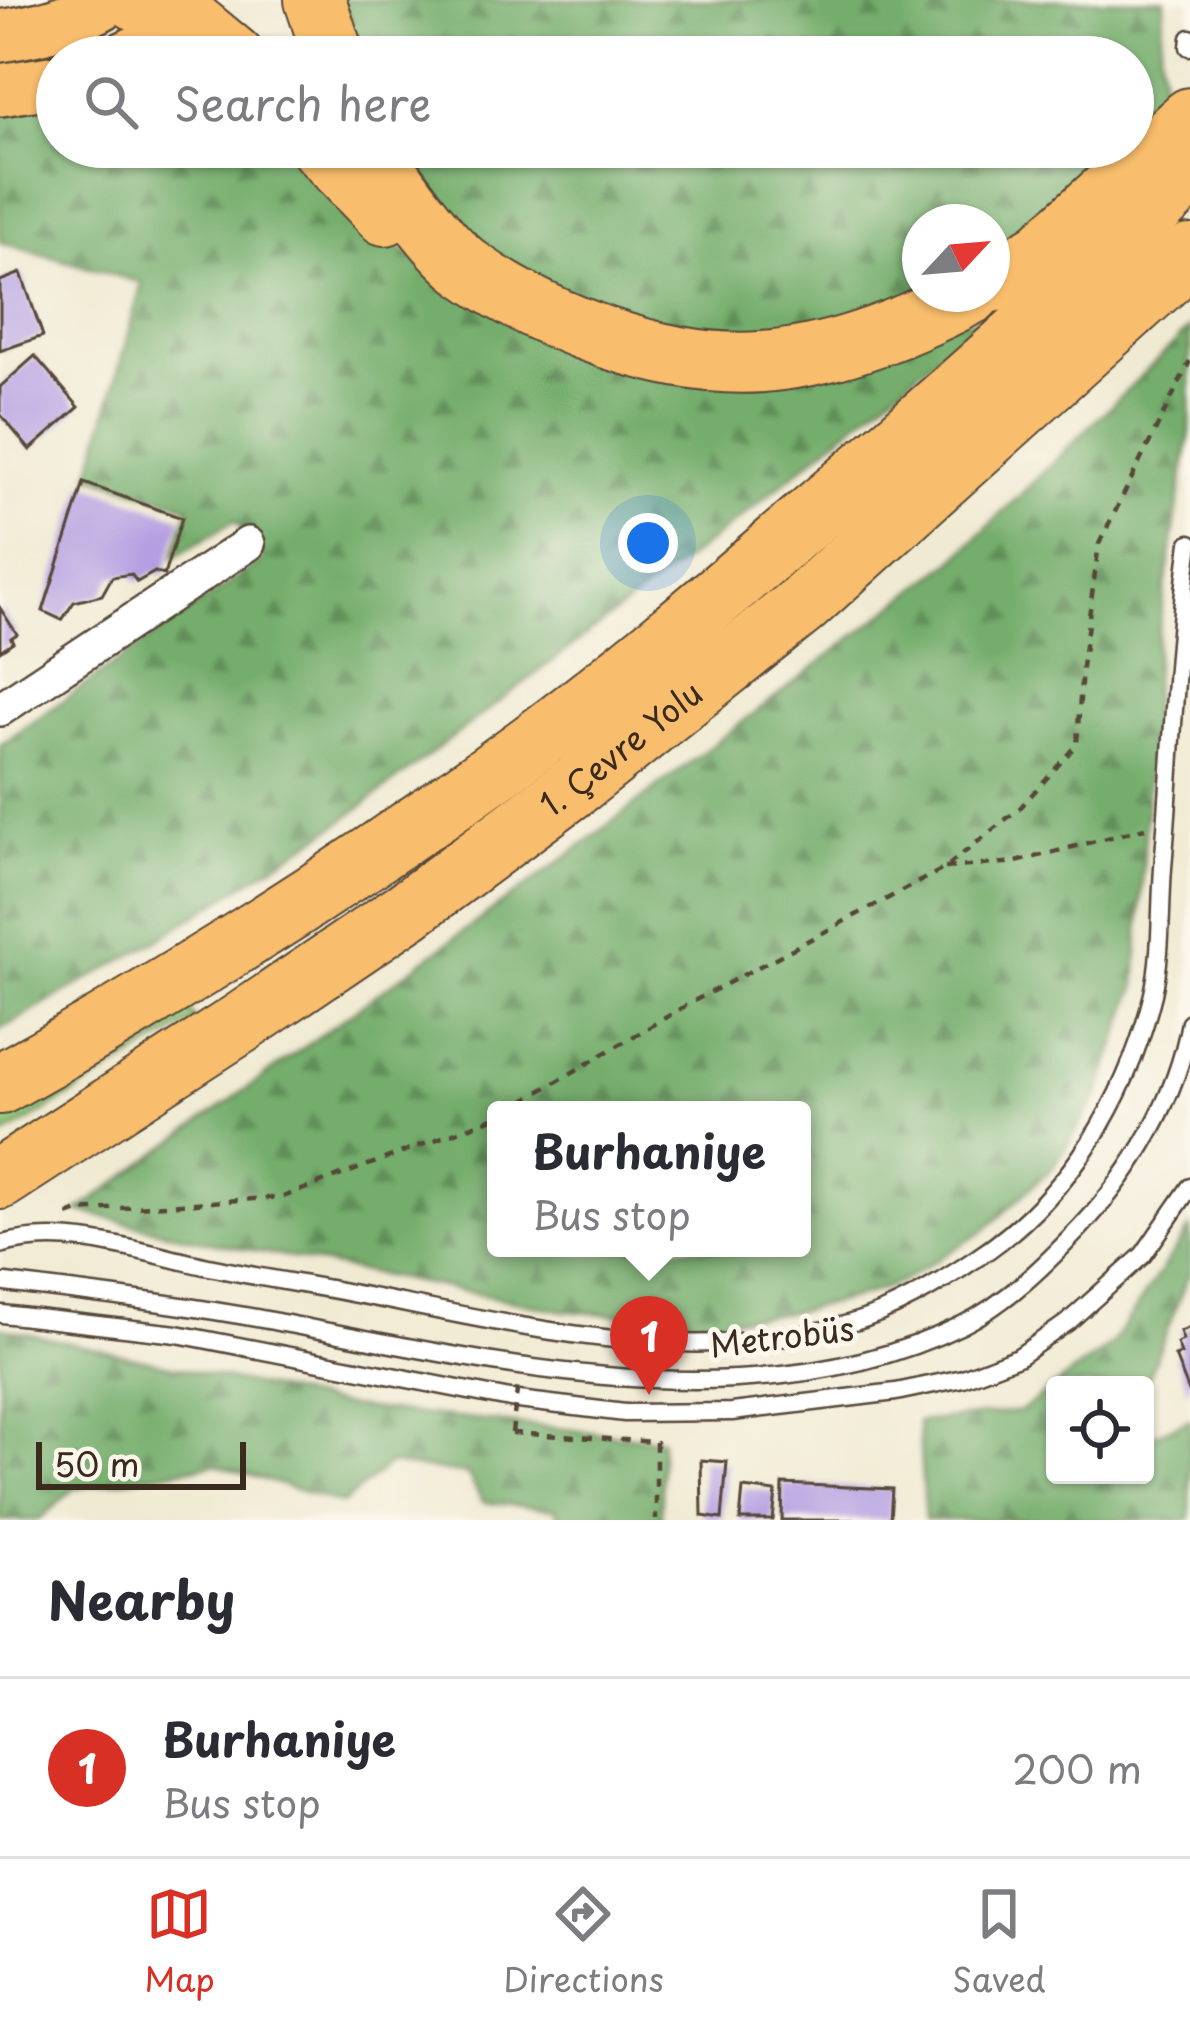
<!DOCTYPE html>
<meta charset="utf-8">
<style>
:root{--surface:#fff;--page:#f2f2f3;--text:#2b2b33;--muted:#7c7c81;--line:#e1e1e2;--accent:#d93025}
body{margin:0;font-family:"Playpen Sans",sans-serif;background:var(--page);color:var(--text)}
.controls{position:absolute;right:36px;bottom:36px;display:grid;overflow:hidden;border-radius:12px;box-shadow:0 3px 9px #0004}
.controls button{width:108px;height:108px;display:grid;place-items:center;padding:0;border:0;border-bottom:3px solid var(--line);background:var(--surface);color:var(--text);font:60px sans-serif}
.compass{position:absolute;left:902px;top:204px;width:108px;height:108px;border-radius:50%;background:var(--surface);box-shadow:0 3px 9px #0004;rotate:64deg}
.scale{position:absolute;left:36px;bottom:30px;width:210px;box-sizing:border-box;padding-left:12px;border:6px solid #3b2a1e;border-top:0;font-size:33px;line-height:42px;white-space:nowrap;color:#3b2a1e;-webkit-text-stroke:9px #fbf7ec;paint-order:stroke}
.you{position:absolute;left:648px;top:543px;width:42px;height:42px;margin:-30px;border:9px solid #fff;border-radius:50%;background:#1a73e8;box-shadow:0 0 0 18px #1a73e833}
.badge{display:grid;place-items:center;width:78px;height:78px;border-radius:50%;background:var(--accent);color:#fff;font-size:39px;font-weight:700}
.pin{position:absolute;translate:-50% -99px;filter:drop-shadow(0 3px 6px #0008)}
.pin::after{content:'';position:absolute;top:63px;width:42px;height:36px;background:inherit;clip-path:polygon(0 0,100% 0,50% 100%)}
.popup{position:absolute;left:487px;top:1101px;width:324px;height:156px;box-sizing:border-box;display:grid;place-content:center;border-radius:12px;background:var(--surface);filter:drop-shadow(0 3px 9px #0005);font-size:39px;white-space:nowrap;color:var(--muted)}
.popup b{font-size:45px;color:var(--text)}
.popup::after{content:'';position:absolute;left:50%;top:100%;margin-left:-24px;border:24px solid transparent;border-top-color:var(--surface)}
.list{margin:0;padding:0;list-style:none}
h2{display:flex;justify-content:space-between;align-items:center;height:156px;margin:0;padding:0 48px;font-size:51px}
h2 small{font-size:39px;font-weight:400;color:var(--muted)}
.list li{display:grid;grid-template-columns:78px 1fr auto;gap:36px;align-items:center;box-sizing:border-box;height:180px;padding:0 48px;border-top:3px solid var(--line)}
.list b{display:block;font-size:45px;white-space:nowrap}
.list p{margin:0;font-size:39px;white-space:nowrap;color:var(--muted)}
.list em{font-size:39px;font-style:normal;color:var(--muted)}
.icon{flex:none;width:66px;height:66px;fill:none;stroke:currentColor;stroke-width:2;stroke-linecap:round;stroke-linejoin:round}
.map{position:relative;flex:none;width:1190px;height:1520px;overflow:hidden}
.search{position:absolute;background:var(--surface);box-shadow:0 3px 9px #0004;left:36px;right:36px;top:36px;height:132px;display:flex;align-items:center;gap:30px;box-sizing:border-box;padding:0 42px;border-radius:66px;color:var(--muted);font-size:45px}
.sheet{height:336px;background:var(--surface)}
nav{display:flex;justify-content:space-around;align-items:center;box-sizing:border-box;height:168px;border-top:3px solid var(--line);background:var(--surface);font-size:33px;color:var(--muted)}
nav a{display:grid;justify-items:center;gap:6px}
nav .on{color:var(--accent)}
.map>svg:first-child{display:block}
.grass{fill:#91c97c;stroke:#667a4d;stroke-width:3}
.forest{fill:url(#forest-firs);stroke:#586c45;stroke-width:3;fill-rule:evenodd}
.building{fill:#b59ee2}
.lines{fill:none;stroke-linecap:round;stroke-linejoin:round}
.service-casing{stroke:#564739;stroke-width:21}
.minor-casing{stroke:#564739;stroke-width:38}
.primary-casing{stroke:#564739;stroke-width:56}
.motorway-casing{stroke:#564739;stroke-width:64}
.path{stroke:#564739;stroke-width:4.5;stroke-dasharray:9 9;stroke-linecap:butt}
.service{stroke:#fff;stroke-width:16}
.minor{stroke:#fff;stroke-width:33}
.primary{stroke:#f9be6d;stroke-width:51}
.motorway{stroke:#f9be6d;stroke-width:60}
.path-bridge{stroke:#564739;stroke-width:4.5;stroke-dasharray:9 9;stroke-linecap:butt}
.labels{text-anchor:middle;stroke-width:10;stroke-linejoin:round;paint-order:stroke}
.street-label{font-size:33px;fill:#3b2a1e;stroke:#fbf7ec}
</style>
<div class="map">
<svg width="1190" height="1520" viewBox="0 0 1190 1520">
<defs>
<pattern id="forest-firs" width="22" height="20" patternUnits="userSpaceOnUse" patternTransform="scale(3)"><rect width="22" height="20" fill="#74ad6c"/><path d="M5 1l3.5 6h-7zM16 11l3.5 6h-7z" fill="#608d58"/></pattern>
</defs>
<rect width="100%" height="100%" fill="#fbf7ec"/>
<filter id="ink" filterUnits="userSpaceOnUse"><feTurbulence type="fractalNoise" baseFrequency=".00833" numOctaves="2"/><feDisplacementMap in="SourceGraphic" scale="24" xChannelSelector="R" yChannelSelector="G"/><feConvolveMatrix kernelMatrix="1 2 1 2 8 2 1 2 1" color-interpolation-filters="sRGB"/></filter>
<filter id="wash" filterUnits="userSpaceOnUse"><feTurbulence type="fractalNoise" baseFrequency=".004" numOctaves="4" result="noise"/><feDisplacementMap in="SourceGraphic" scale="48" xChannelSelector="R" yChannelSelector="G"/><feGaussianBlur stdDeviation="2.7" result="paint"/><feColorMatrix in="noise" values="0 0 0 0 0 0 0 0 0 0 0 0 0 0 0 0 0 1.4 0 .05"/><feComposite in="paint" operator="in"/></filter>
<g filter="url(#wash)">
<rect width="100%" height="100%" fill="#f0ead2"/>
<path class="grass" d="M189 1007 195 1020 0 1138V1118L83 1074Z"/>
<path class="forest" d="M340 0H1165L1160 52 1167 121 992 263V222H920V294C881 308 840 329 799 338 685 363 546 303 461 228 437 207 419 173 400 147H1133V57H356Z
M57 102V147H292L331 192 430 271 620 364 982 319 743 516 340 823 156 941 0 1030V745L265 558 235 521 174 557 189 507 90 475 142 283 0 242V106Z
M1190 328V430L1156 645 1136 987 1099 1093 1055 1165 985 1230 901 1282 868 1294 795 1312 709 1321 565 1311 205 1241 78 1211 565 858 954 560ZM496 1110H802V1248H496Z
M1190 1228V1271L1145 1386 1056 1385 1111 1345Z
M0 1327 350 1407 661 1439V1520H558L556 1509 483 1502 467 1474 389 1464 342 1504 214 1464 74 1489 39 1520H0Z
M1055 1386V1475H1145V1439L1190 1419V1520H925L918 1422 1022 1411Z"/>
<g id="blocks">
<path class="building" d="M21 273 43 336 0 351V281Z
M35 356 79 407 30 450 0 414V387Z
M84 483 182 518 164 575 155 572 137 582 131 574 112 577 102 595 74 602 62 620 43 611Z
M0 608 17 634 11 638 13 642 0 651Z
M1190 1327V1394L1175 1356 1181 1354 1177 1343 1183 1340 1180 1331Z
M701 1460 727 1462 722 1519 702 1516Z
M783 1484 892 1489 890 1520H782Z
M743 1488 776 1492 773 1520H740Z"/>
</g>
</g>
<g filter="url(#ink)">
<use href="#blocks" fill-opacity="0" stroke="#564739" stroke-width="3"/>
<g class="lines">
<defs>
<path id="service" d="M1189 47 1190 38
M0 1245C67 1224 148 1255 214 1268 252 1276 291 1282 330 1289 497 1320 680 1372 848 1324 894 1311 937 1285 977 1258 1068 1198 1127 1100 1153 994 1162 954 1160 908 1163 868 1172 759 1175 651 1190 543
M6 1283C93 1294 180 1304 267 1320 486 1361 749 1429 962 1325 1007 1303 1047 1263 1081 1227 1133 1171 1177 1098 1190 1022
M2 1314 177 1334 510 1399 625 1413 732 1412 896 1392 963 1378 1018 1357 1068 1322 1143 1255 1190 1187"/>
<path id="minor" d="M0 709 248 544"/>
<path id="primary" d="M0 36C40 30 74 21 109 0
M126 57 149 46 184 0
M0 90 57 81"/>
<g id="motorway">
<path d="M136 0 176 9 234 57"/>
<path d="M315 0 334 57"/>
<path d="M320 147 385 215"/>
<path d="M371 147C392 180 438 247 469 269 545 323 667 369 762 362 834 357 908 327 971 294"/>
<path d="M992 282 1042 251 1190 118"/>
<path d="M0 1084C181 983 359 870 526 748 638 666 744 573 849 484 966 384 1081 282 1190 173"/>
<path id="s1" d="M0 1179 241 1023 408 910 579 783 801 606 1190 255"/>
</g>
</defs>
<use href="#service" class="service-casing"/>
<use href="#minor" class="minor-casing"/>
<use href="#primary" class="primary-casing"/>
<use href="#motorway" class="motorway-casing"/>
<path class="path" d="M945 868 1016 862 1145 828
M508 1110 694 1001 945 868 1020 808 1077 744 1082 667 1099 544 1190 361
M68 1215 78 1211 283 1197 496 1117
M512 1433 656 1442V1520"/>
<use href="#service" class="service"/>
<use href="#minor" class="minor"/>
<use href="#primary" class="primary"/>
<use href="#motorway" class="motorway"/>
<path class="path-bridge" d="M512 1433 518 1382"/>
</g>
</g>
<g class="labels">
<g class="street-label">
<text dy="12" stroke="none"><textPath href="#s1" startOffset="756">1. Çevre Yolu</textPath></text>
<text transform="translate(782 1337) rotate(-7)" y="12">Metrobüs</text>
</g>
</g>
</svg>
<div class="controls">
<button><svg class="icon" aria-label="locate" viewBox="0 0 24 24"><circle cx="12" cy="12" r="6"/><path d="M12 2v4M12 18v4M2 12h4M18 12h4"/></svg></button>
</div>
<svg class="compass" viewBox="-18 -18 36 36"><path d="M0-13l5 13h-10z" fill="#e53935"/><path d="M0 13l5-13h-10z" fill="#7c7c81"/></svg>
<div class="scale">50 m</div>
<div class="you"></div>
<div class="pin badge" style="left:649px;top:1395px">1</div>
<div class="popup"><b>Burhaniye</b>Bus stop</div>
<div class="search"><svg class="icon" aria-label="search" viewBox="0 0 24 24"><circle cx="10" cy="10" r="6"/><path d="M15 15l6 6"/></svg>Search here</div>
</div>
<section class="sheet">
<h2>Nearby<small></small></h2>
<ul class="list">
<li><span class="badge">1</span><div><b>Burhaniye</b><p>Bus stop</p></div><em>200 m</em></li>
</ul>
</section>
<nav>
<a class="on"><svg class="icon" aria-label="map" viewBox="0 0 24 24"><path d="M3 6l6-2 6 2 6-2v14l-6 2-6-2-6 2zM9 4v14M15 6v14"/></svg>Map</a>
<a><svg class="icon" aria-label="directions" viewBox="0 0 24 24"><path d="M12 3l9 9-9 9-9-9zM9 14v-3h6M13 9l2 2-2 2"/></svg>Directions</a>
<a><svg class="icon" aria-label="saved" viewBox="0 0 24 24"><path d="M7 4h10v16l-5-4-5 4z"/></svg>Saved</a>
</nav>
